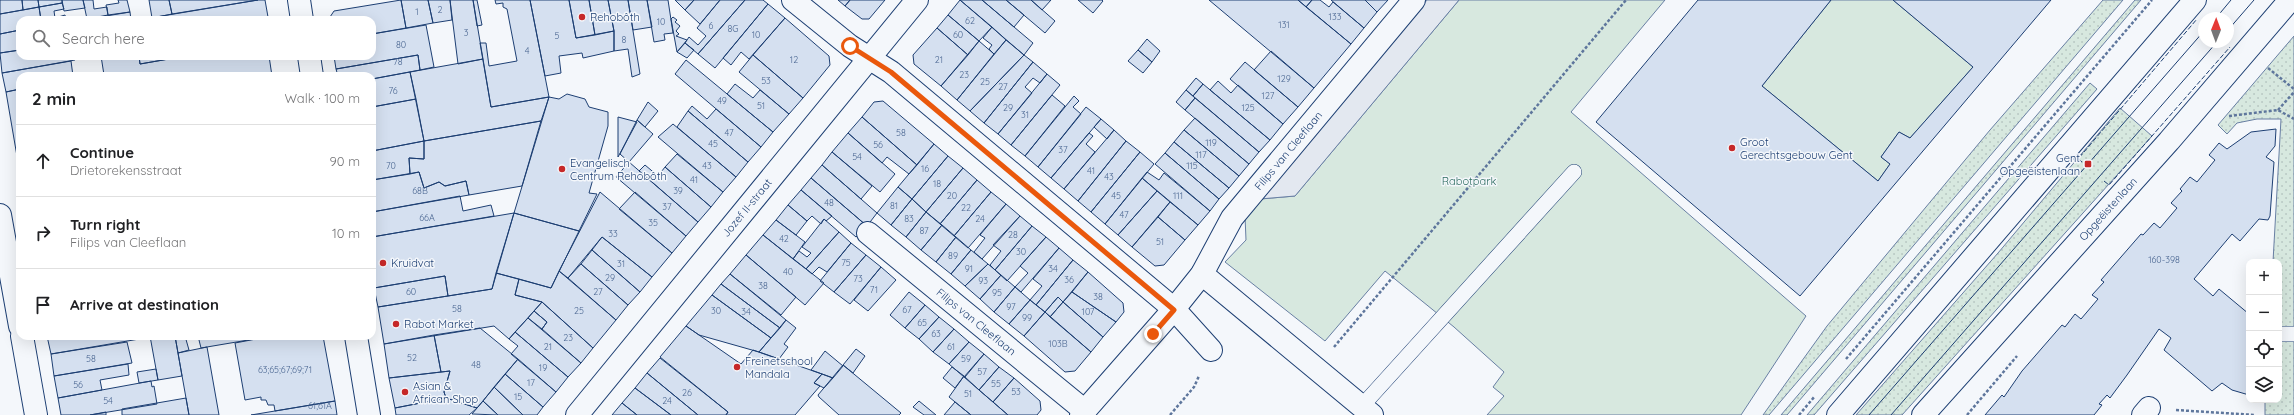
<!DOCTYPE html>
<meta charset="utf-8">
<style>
:root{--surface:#fff;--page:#f6f6f6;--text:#202124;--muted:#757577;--line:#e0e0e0}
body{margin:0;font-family:Quicksand,sans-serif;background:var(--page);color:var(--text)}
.controls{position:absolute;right:12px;bottom:12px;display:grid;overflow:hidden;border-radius:8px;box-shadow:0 4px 16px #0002}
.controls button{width:36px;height:36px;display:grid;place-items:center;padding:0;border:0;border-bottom:1px solid var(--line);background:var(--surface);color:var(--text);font:20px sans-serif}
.compass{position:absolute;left:2198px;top:12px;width:36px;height:36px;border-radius:50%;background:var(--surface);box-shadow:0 4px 16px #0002;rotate:1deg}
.stop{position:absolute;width:12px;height:12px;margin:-9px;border:3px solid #ea580c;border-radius:50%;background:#fff}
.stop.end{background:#ea580c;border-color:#fff;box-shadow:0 1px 4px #0008}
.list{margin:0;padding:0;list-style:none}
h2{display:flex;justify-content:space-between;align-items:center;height:52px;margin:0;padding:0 16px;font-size:17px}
h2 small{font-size:13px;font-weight:400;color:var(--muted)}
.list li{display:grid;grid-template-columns:26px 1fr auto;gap:12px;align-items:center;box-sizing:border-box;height:72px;padding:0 16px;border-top:1px solid var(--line)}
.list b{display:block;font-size:15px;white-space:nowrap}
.list p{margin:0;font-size:13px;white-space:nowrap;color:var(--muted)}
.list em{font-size:13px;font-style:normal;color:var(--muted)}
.icon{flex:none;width:22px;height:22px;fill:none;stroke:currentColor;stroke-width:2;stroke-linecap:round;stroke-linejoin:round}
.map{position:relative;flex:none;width:2294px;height:415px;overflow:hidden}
.search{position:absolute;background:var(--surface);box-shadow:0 4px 16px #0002;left:16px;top:16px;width:360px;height:44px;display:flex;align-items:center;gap:10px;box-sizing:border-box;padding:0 14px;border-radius:12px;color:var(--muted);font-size:15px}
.panel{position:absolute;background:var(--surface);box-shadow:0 4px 16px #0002;left:16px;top:72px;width:360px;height:268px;border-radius:12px}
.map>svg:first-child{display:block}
.grass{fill:url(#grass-dots);stroke:#687fa3}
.green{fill:#d7e8df;stroke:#687fa3}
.parking{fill:#e3e8f0;stroke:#687fa3}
.building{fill:#d5e0f0;stroke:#1d3f73}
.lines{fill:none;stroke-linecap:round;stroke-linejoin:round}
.service-casing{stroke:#1d3f73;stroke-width:16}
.pedestrian-casing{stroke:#1d3f73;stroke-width:24}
.minor-casing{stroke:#1d3f73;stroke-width:24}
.tertiary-casing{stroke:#1d3f73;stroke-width:24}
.secondary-casing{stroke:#1d3f73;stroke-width:24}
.path{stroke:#5e769c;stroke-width:2.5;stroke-dasharray:3 2;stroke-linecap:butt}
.service{stroke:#f4f7fb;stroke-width:15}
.pedestrian{stroke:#f4f7fb;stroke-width:22}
.minor{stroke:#f4f7fb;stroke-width:22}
.tertiary{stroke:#f4f7fb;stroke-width:22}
.secondary{stroke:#f4f7fb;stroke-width:22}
.tram{stroke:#1d3f73;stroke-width:1}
.fence{stroke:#1d3f73;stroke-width:1;stroke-dasharray:5 2;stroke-linecap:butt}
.route{stroke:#ea580c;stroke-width:5}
.poi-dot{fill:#c62828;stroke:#f4f7fb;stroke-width:1.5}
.labels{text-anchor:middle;stroke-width:3;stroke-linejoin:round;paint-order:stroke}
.number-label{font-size:9px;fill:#4b6792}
.poi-label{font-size:11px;fill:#1d3f73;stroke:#f4f7fb;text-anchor:start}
.street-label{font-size:11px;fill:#1d3f73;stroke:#f4f7fb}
.park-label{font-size:11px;fill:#2c6c60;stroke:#f4f7fb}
</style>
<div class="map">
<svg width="2294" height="415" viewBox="0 0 2294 415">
<defs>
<pattern id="grass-dots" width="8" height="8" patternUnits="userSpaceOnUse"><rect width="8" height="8" fill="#d7e8df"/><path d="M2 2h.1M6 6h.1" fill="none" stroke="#b8c8c3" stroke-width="1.8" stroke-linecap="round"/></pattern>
</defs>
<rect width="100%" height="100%" fill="#f4f7fb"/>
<path class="grass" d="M2103 0H2123L1769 415H1763L1827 326 1990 130Z
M2135 0H2141L1787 415H1781Z
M2294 36V415H2265V400H2279V262H2273L2281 119H2257L2237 123 2227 134 2218 125Z
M2090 83 2097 89 1814 415H1807Z
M2120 108 2152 136 1902 415H1856L1998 253Z"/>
<path class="green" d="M1459 0H1665L1571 112 1806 316 1741 415H1487L1504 396 1493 387 1504 372 1454 327 1385 271 1325 341 1225 262 1246 240 1245 216 1260 199 1295 196Z
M1831 0H1893L1973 67 1910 138 1899 132 1881 157 1890 164 1878 181 1762 86Z"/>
<path class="parking" d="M1427 0H1459L1295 196 1260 199Z"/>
<path class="building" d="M0 0H22L23 10 0 14Z
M22 0H38L39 7 23 10Z
M38 0H62V3L39 7Z
M62 0H83L85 8 64 11Z
M83 0H93L94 9 107 7 108 15 87 19Z
M118 0H127L130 12 108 15 106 5 119 3Z
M149 0H169L172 14 152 18Z
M169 0H258L172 14Z
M258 0H265L268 17 252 20H156V17Z
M401 0H428L433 23 406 28Z
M401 0 406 28 372 34V20H328L334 11Z
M428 0H450L452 20 433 23Z
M450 0H473L483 59 458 64Z
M473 0H477L482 25 477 26Z
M495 0H530L549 97 491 107 480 43H486L489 66 517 61 507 9 503 7V3L496 4Z
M530 0H569L576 38 614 31V51L583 58 582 53 559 56 561 73 545 76Z
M569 0H589L595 35 576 38Z
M589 0H608L614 31 595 35Z
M608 0H628L640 74 632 77 628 49 614 51V31Z
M628 0H647L652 27 633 30Z
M647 0H668L673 33 664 34 665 40 654 42Z
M675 0H694L685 10Z
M694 0H720L700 24 685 10Z
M720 0H745L698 54 685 43 689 37 698 45 706 36 697 28Z
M745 0H763L768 4 715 68 698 54Z
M838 0H850L845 6Z
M850 0H885L869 19H862L845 6Z
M960 0 992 27 979 41 948 15Z
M960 0H982L1033 43 1024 55Z
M982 0H1006L1024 15 1014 27Z
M1006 0H1031L1055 21 1045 33Z
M1031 0H1051L1042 10Z
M1078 0H1102L1103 1 1093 13Z
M1209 0H1298L1351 44 1314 88Z
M1298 0H1312L1306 7Z
M1312 0H1320L1329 7 1333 2 1364 28 1351 44 1306 7Z
M1331 0H1365L1377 12 1364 28Z
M1365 0H1388L1377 12Z
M1698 0H1831L1762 86 1878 181 1890 164 1881 157 1899 132 1910 138 1973 67 1893 0H2051L1800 296 1596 122Z
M62 3 64 9 54 11 55 18 65 15 66 20H41L39 7Z
M768 4 785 18 749 59 741 52 731 65 723 58Z
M39 7 41 20H20V30L0 34V14Z
M130 12 131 20H94V18Z
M948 15 979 41 968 55 937 28Z
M268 17 269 20H252Z
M673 17 677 20 675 22 680 26 676 31 679 34 676 36 687 40 677 52 671 19Z
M785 18 829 56 830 65 803 98 753 55Z
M426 25 434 67 420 70 418 55 336 69 334 56H372V34Z
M992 27 1006 40 994 54 989 49 992 45 983 38Z
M937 28 968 55 941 86 914 64 913 55Z
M20 30V50L0 53V34Z
M1147 39 1160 51 1152 62 1138 50Z
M1006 40 1024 55 970 111 957 100Z
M979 41 994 54 957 100 941 86Z
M685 43 694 50 687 58 677 52Z
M20 50V56H76L75 60 2 73 0 53Z
M1138 50 1152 62 1143 73 1128 61Z
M1271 51 1314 88 1298 107 1254 70Z
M418 55 420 70 372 79V76H338L336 69Z
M753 55 803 98 789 114 739 72Z
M1024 55 1033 62 984 123 970 111Z
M101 56H139L140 64 186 56H269L272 76H99L104 75Z
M139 56H186L140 64Z
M483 59 491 107 549 97 541 121 424 141 410 72Z
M686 60 773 132 761 147 675 74Z
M71 61 73 76H20V89L6 92 2 73Z
M1033 62 1047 74 1040 83 1033 78 1025 87 1032 93 998 134 984 123Z
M1245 62 1298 107 1283 124 1230 79Z
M410 72 416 99 372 107V79Z
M1047 74 1060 85 1011 145 998 134Z
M1196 78 1203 84 1193 96 1186 90Z
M1218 81 1231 93 1238 85 1283 124 1270 140 1210 90Z
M735 84 753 98 760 90 789 114 773 132 727 94Z
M1203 84 1270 140 1259 152 1193 96Z
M20 89V168H19L6 92Z
M1186 90 1195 98 1185 110 1176 102Z
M567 94 585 99 589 107 608 112V126L589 193 597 194 579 231 514 213 549 97 559 99Z
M1052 95 1065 106 1025 156 1011 145Z
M1074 96 1079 101 1073 107 1081 114 1038 167 1025 156Z
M1195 98 1259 152 1249 164 1185 110Z
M416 99 424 141 372 151V107Z
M883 101 934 144 917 165 862 117 874 102Z
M648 102 658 111 645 127 637 120Z
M692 106 707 119 716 109 761 147 748 162 688 111Z
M1086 107 1101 119 1051 178 1038 167Z
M688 111 748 162 736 177 677 127Z
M618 117 637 122 618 157Z
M862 117 917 165 909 174 887 157 882 163 848 133Z
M1195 118 1249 164 1239 176 1184 130Z
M1101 119 1114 130 1107 139 1094 127Z
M637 120 653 134 629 162 620 154Z
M541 121 522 186 469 195 466 181 445 186 439 182 424 188 419 172 410 174 409 158 424 159V141Z
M673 124 736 177 723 192 658 137Z
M2276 129 2275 146 2266 157 2274 162 2270 216 2268 220 2259 219 2240 241 2232 234 2194 279 2213 296 2219 289 2249 314V395L2232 390 2222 383 2212 391 2164 350 2171 338 2159 329 2127 375 2110 398 2107 395 2099 404 2102 405 2094 415H1985L2002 395 2004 397 2022 371 2062 325 2065 327 2075 314 2081 319 2098 299 2092 295 2104 282 2101 280 2141 234 2143 235 2154 223 2160 228 2177 208 2171 203 2182 191 2180 189 2190 177 2197 182 2215 160 2209 155 2219 143 2227 149 2251 132Z
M1114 130 1126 141 1078 201 1064 189Z
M1184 130 1239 176 1229 188 1174 142Z
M848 133 895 174 880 192 832 152Z
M1089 133 1093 136 1086 144 1095 152 1064 189 1051 178Z
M424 141V159L409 158 410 174 372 180V151Z
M1126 141 1140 152 1091 212 1078 201Z
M1174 142 1229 188 1219 199 1165 153Z
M934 144 948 156 912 199 898 187Z
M832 152 872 186 861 199 822 165Z
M1140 152 1154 164 1105 224 1091 212Z
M1165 153 1219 199 1210 211 1155 164Z
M677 154 723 192 711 207 665 167Z
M948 156 963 168 926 212 912 199Z
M629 162 698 222 686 236 616 177Z
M645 165 658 176 665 167 711 207 698 222 639 171Z
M822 165 877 213 867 226 811 178Z
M963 168 977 180 940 224 926 212Z
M419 172 424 188 439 182 445 186 466 181 469 195 372 212V180Z
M1147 172 1159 180 1164 173 1210 211 1198 225 1142 178Z
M811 178 867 226 856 237 801 190Z
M1142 178 1157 191 1118 235 1105 224Z
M977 180 991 192 954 236 940 224Z
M898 187 912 199 891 225 877 213Z
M801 190 832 216 826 221 824 219 821 224 812 216 807 221 788 205Z
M1157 191 1170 202 1132 247 1118 235Z
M600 192 672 253 652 277 602 237 568 278 559 271Z
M635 192 686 236 672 253 619 209Z
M991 192 1006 204 968 248 954 236Z
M460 196 463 211 491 205 494 216 372 237V212Z
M912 199 926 212 906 237 891 225Z
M1170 202 1198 225 1185 240 1158 217Z
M1006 204 1020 216 982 259 974 252 985 238 980 235Z
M788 205 807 221 796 235 776 220Z
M926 212 942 225 921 250 906 237Z
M514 213 492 289 448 296 445 276 374 288 372 237Z
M514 213 579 231 551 288 496 273Z
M1020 216 1032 226 995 270 990 265 1001 251 993 245Z
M1158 217 1185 240 1164 265 1155 266 1132 247Z
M824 219 839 232 806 269 793 259 799 251 807 257 811 253 802 247Z
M776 220 805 242 793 259 763 235Z
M942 225 956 237 936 262 921 250Z
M1032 226 1046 237 1007 281 995 270Z
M839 232 851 243 827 272 819 267 812 274 806 269Z
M763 235 824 283 805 305 746 255Z
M602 237 652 277 640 292 592 250Z
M956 237 971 250 951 274 936 262Z
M1046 237 1059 248 1021 292 1015 287 1028 273 1020 266Z
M851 243 866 255 834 292 820 281Z
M1059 248 1073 260 1036 305 1030 300 1042 286 1033 279Z
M592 250 640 292 628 305 581 264Z
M971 250 988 264 965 286 951 274Z
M746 255 796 297 781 315 730 274Z
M866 255 881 267 850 304 834 292Z
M1073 260 1088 272 1063 302 1058 297 1045 312 1036 305Z
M581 264 628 305 616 320 568 278Z
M988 264 1001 275 980 299 965 286Z
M881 267 896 280 868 311 854 300Z
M559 271 616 320 593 348 542 302 515 295 519 279 551 288Z
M1088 272 1123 303 1124 312 1116 322 1072 292Z
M496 273 519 279 515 295 542 302 509 339 494 326 384 344 378 307 492 289Z
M730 274 786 320 780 328 721 284Z
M1001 275 1015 287 994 312 980 299Z
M445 276 448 296 378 307 374 288Z
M721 284 780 328 771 338 712 295Z
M1015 287 1030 300 1009 324 994 312Z
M909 292 925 305 905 328 890 315Z
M1072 292 1116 322 1103 337 1063 302Z
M712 295 771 338 759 352 699 335 686 326Z
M1058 297 1063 302 1050 317 1045 312Z
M1030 300 1045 312 1024 336 1009 324Z
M542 302 593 348 581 363 542 329 547 322 534 311Z
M1063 302 1103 337 1091 352 1050 317Z
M925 305 939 317 919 339 905 328Z
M534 311 547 322 542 329 528 318Z
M1045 312 1091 352 1075 371 1065 372 1024 336Z
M939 317 954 329 933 352 919 339Z
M528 318 581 363 568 377 515 332Z
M786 320 796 328 784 344 788 347 779 359 759 352Z
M686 326 741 364 753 350 822 374 814 383 820 386 795 415H726L728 412 660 357Z
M480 328 518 359 477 408 446 398 444 392 450 371 441 372 434 335Z
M954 329 969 342 949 364 933 352Z
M515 332 568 377 556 392 511 354 518 346 509 339Z
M434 335 441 372 389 378 384 344Z
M47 336H150L151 337 51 354Z
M150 336H175L182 376 158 380Z
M175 336H185L189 350 178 353Z
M198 336H272L201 348Z
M272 336H323L335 401 275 411 274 405H268L266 400H261V397L245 400 235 343Z
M127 342 132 363 54 376 51 354Z
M969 342 984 354 964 377 949 364Z
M207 347 219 415H189L178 353Z
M856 349 865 356 853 373 843 365Z
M825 351 843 366 833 378 811 370Z
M984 354 999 367 979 390 965 377Z
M660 358 728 412 726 415H698L647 373Z
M518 359 556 392 543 407 505 374Z
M128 364 129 375 100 380 102 390 58 398 54 376Z
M843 365 901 413 899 415H839L819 397 818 395Z
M952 367 964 376 955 388 943 378Z
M999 367 1014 378 993 402 979 390Z
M156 369 158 380 139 383 137 372Z
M450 371 444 392 446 398 395 408 389 378Z
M647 373 698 415H671L635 388Z
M505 374 543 407 537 415H523L494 387Z
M822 374 833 378 824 388 814 383Z
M964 376V377L1008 415H971L949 397Z
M1014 378 1040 401 1041 410 1037 415H1008L993 402Z
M151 381 152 387 154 386 157 404 90 415H61L58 398Z
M494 387 523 415H498L483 401Z
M635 388 671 415H637L622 403Z
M186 398 189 415H122V409Z
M446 398 477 408 469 415H396L395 408Z
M335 401 337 415H251Z
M483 401 498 415 472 414Z
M919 401 936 415H924L913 407Z
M955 402 971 415H944Z
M622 403 637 415H612Z
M106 412V415H90Z"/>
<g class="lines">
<defs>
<path id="service" d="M2279 334H2294
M1362 406 1574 172"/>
<path id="pedestrian" d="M2143 415 2149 408"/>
<g id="minor">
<path d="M793 0 850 46 891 72 1174 309 1211 350"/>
<path d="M0 215 20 326"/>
<path id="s1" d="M868 233 1085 411"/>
<path d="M1202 274 1372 415"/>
<path d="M22 336 36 415"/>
<path id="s2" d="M577 415 917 0"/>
<path id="s3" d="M1081 415 1174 309 1202 274 1232 218 1414 0"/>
</g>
<path id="tertiary" d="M299 0 302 20
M309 56 312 76
M356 336 369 415"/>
<g id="secondary">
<path d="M1838 415 2195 0"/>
<path id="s4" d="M1923 415 2169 141 2290 0"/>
</g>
</defs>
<use href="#service" class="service-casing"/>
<use href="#pedestrian" class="pedestrian-casing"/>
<use href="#minor" class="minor-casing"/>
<use href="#tertiary" class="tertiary-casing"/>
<use href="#secondary" class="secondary-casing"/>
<path class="path" d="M2268 68 2294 89
M2278 110 2294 92
M2229 116 2278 110 2294 119
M1334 347 1626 0
M1846 359 2152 0
M2176 410 2255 415
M1170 415 1194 387 1199 376
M1799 415 1815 396
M1967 415 2017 356"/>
<use href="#service" class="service"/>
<use href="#pedestrian" class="pedestrian"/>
<use href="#minor" class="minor"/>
<use href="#tertiary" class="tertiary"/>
<use href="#secondary" class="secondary"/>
<path class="tram" d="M2216 18 2231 0
M2228 30 2254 0
M1869 415 2204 31
M1891 415 2217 42"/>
<path class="fence" d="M2082 162 2078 159 2197 19
M2104 181 2109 185 2230 47"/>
</g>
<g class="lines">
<path class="route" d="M850 46 891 72 1174 310 1153 334"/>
</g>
<g class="poi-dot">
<circle cx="582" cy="17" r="4"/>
<circle cx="1732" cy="148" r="4"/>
<rect x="2084" y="160" width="8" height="8" rx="2"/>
<circle cx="562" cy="169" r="4"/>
<circle cx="383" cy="263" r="4"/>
<circle cx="396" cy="324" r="4"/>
<circle cx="737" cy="367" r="4"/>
<circle cx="405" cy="392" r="4"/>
</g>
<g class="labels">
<g class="number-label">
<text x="440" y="13">2</text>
<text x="417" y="15">1</text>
<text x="1335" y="20">133</text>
<text x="970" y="24">62</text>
<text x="661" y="25">10</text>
<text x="1284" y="28">131</text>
<text x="711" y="29">6</text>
<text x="733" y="32">8G</text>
<text x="466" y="36">3</text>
<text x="756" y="38">10</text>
<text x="958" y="38">60</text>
<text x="557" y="39">5</text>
<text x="624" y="43">8</text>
<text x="401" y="48">80</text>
<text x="527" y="54">4</text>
<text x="794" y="63">12</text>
<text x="939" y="63">21</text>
<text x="398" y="65">78</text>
<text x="964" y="78">23</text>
<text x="1284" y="82">129</text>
<text x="766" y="84">53</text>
<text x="985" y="85">25</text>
<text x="1003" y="90">27</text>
<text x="393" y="94">76</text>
<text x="1268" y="99">127</text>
<text x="722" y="104">49</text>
<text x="761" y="109">51</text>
<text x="1008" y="111">29</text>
<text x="1248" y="111">125</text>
<text x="1025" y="118">31</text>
<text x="729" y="136">47</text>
<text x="901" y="136">58</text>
<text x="1211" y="146">119</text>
<text x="713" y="147">45</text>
<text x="878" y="148">56</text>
<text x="1063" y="153">37</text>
<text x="1201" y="158">117</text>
<text x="857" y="160">54</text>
<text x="391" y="169">70</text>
<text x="707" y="169">43</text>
<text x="1192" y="169">115</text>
<text x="925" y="172">16</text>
<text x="1091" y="174">41</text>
<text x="1109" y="180">43</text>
<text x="694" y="183">41</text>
<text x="937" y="187">18</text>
<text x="420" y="194">68B</text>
<text x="678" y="194">39</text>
<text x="952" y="199">20</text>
<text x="1116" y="199">45</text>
<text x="1178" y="199">111</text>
<text x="829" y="206">48</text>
<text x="894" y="209">81</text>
<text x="667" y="210">37</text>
<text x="966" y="211">22</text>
<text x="1124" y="218">47</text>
<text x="427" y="221">66A</text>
<text x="909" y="222">83</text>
<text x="980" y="222">24</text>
<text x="653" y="226">35</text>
<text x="924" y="234">87</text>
<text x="613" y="237">33</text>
<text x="1013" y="238">28</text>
<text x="784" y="242">42</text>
<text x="1160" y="245">51</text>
<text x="1021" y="255">30</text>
<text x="953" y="259">89</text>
<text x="2164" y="263">160-398</text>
<text x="846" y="266">75</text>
<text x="621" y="267">31</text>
<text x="969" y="272">91</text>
<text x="1053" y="272">34</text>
<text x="788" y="275">40</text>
<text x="610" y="281">29</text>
<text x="858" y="282">73</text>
<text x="1069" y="283">36</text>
<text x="983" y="284">93</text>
<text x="763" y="289">38</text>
<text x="874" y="293">71</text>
<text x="411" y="295">60</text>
<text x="598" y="295">27</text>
<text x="997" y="296">95</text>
<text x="1098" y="300">38</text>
<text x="1011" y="310">97</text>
<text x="457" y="312">58</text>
<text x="907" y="313">67</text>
<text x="579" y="314">25</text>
<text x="716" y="314">30</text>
<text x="746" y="315">34</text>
<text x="1088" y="315">107</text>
<text x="1027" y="321">99</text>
<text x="922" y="326">65</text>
<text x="936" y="337">63</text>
<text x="568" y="341">23</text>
<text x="1058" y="347">103B</text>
<text x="548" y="350">21</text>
<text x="951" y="350">61</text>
<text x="412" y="361">52</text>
<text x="91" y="362">58</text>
<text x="966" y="362">59</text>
<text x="476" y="368">48</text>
<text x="543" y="371">19</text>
<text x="285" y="373">63;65;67;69;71</text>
<text x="982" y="375">57</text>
<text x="531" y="386">17</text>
<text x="996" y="387">55</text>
<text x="78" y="388">56</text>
<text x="1016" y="395">53</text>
<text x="687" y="396">26</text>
<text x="968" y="397">51</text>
<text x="518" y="400">15</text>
<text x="108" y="404">54</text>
<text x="667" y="404">24</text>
<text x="320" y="409">61;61A</text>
</g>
<g class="poi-label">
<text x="590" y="21">Rehobôth</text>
<text x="1740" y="146">Groot<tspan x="1740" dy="13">Gerechtsgebouw Gent</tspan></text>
<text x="2080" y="162" text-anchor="end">Gent<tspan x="2080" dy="13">Opgeëistenlaan</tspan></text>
<text x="570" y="167">Evangelisch<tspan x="570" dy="13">Centrum Rehobôth</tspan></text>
<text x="391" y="267">Kruidvat</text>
<text x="404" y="328">Rabot Market</text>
<text x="745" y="365">Freinetschool<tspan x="745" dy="13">Mandala</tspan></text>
<text x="413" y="390">Asian &amp;<tspan x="413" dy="13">African Shop</tspan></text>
</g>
<g class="street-label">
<text dy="4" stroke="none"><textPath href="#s3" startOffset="337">Filips van Cleeflaan</textPath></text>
<text dy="4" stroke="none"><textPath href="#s2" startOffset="268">Jozef II-straat</textPath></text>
<text dy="4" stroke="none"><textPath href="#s4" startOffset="277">Opgeëistenlaan</textPath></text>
<text dy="4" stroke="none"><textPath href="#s1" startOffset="140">Filips van Cleeflaan</textPath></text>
</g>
<g class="park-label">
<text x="1469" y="185">Rabotpark</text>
</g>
</g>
</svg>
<div class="controls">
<button>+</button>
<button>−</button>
<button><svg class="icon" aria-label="locate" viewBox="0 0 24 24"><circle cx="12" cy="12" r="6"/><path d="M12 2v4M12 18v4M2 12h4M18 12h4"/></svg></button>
<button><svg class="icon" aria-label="layers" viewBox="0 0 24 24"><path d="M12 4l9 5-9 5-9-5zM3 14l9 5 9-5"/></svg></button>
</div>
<svg class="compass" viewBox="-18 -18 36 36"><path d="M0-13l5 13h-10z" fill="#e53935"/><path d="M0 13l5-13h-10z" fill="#757577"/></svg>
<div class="stop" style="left:850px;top:46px"></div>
<div class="stop end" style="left:1153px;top:334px"></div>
<div class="search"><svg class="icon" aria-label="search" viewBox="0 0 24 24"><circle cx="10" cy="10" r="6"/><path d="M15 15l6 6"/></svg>Search here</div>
<section class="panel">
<h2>2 min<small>Walk · 100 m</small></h2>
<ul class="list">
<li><svg class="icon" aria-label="ahead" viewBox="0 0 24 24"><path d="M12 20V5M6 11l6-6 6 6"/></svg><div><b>Continue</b><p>Drietorekensstraat</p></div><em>90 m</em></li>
<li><svg class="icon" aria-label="right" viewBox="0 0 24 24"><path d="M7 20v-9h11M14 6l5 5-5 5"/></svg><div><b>Turn right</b><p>Filips van Cleeflaan</p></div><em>10 m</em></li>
<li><svg class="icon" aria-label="arrive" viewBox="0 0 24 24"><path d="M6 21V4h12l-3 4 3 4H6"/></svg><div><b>Arrive at destination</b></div></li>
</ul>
</section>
</div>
